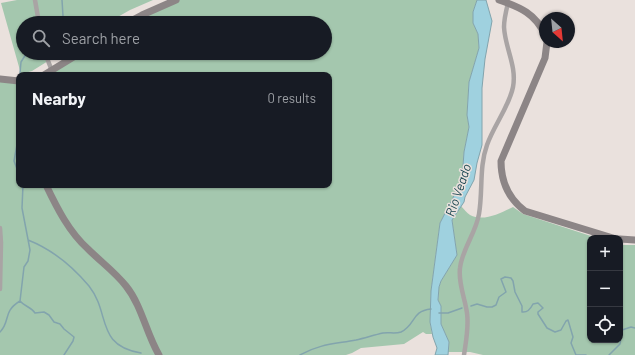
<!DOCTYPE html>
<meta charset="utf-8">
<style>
:root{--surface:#171b24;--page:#20242c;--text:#f1f3f6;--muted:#9ea1a6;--line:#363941}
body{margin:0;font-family:Barlow,sans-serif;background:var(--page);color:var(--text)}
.controls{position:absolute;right:12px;bottom:12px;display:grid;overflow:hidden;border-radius:8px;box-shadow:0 1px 3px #0004}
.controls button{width:36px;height:36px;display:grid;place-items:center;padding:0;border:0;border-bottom:1px solid var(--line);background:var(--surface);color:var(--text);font:20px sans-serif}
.compass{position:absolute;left:539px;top:12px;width:36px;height:36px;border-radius:50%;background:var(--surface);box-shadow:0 1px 3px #0004;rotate:153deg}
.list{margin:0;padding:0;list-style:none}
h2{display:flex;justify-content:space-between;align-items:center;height:52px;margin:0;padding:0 16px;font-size:17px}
h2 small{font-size:13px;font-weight:400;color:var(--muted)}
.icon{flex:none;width:22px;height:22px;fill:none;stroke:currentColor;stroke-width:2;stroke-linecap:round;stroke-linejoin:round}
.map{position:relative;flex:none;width:635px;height:355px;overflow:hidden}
.search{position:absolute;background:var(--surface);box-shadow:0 1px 3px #0004;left:16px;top:16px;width:316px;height:44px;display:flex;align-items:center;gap:10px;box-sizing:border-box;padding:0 14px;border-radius:22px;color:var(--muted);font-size:15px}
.panel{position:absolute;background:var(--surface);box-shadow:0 1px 3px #0004;left:16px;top:72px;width:316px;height:116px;border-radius:8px}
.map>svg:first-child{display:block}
.green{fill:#a4c7ae}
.water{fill:#9fd1df;stroke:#82a4ad}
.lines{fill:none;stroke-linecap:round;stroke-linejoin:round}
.stream{stroke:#82a4ad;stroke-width:1.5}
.street{stroke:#a9a4a4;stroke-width:4.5}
.secondary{stroke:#8c8586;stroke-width:7}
.labels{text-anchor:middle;stroke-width:3;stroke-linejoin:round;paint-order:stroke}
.water-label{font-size:13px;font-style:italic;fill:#16434e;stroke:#eae1dd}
</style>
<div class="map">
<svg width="635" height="355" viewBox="0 0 635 355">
<rect width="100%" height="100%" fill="#eae1dd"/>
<path class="green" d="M17 0H153L130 10 107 23H23V53H61L32 71 21 74 1 3Z
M176 0H477L473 12V23L478 34 479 48 469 82 467 115 469 127 464 152 462 180 440 223 431 291 430 322 432 334H426L423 332 404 344 361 348 352 353 346 355H0V81H19V185H329V75H40L76 53H325V23H123L140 14Z
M461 206C464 209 467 213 470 215 484 222 500 213 513 207L523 214 597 238H590V340H620V245H635V355H483L470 352H448L449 342 441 324V306L438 300 439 287 441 281 457 255 452 220Z"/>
<path class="water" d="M477 0H486L492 21 485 59 482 88V145L477 163 474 180 465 197 464 202 452 220 457 255 441 281 439 287 438 300 441 306V324L449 342 448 355H435L437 348 433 337 430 322 431 291 440 223 462 180 464 152 469 127 467 115 469 82 479 48 478 34 473 23V12Z"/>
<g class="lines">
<path class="stream" d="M61 23 63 16 62 0
M20 73 21 62 26 54 37 53
M19 134 14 161 19 174
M23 185 22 208 30 250 28 261 24 267 20 301C24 306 31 307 35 313L44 312 49 315 54 322 60 324 64 329 74 337 73 341 64 355
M28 240C51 249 73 267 89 286 111 314 95 345 141 353
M471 306 477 304 487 307H492L496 305 499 297 506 292 501 279 505 277 511 278 513 281 515 292 522 306V312C528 313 531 308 533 304L538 303 543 308 538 312V314L547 328 555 332 561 330 566 321 568 320 573 337 571 343 576 355H586
M439 313H448L462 308
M0 332C11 321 2 312 20 301
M300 355C319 344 335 344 356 340 365 338 374 335 383 333 389 332 395 334 401 332 416 325 411 311 431 309
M609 355 620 344 622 330 631 327 635 328"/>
<path class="street" d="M35 0 39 23
M45 53 52 71
M0 228 1 243 0 289
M464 355C466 341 469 327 467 313 465 298 458 283 460 268 462 249 476 233 479 214 483 190 479 167 487 145 494 125 509 107 513 87 517 66 505 48 504 27 504 19 506 11 508 3"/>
<path class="secondary" d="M499 0C520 7 536 14 545 35
M127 23 142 15 176 0
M547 42 545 58 501 161C501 182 509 199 525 211L613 238
M44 75 80 53
M0 79 19 81
M46 185C57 208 69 232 88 249 101 262 115 272 126 286 142 306 146 333 159 355
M620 239 635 240"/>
</g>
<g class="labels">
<g class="water-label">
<text transform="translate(458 190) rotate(-71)" y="5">Rio Veado</text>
</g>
</g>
</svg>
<div class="controls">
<button>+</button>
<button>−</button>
<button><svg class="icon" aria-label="locate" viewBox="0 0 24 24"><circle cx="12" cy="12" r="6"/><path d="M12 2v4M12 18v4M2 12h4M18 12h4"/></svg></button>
</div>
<svg class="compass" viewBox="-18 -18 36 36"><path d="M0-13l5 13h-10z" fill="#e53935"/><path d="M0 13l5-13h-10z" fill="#9ea1a6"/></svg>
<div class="search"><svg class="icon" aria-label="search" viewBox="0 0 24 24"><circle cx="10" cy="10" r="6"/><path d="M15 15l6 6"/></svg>Search here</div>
<section class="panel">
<h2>Nearby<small>0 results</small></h2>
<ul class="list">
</ul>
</section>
</div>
